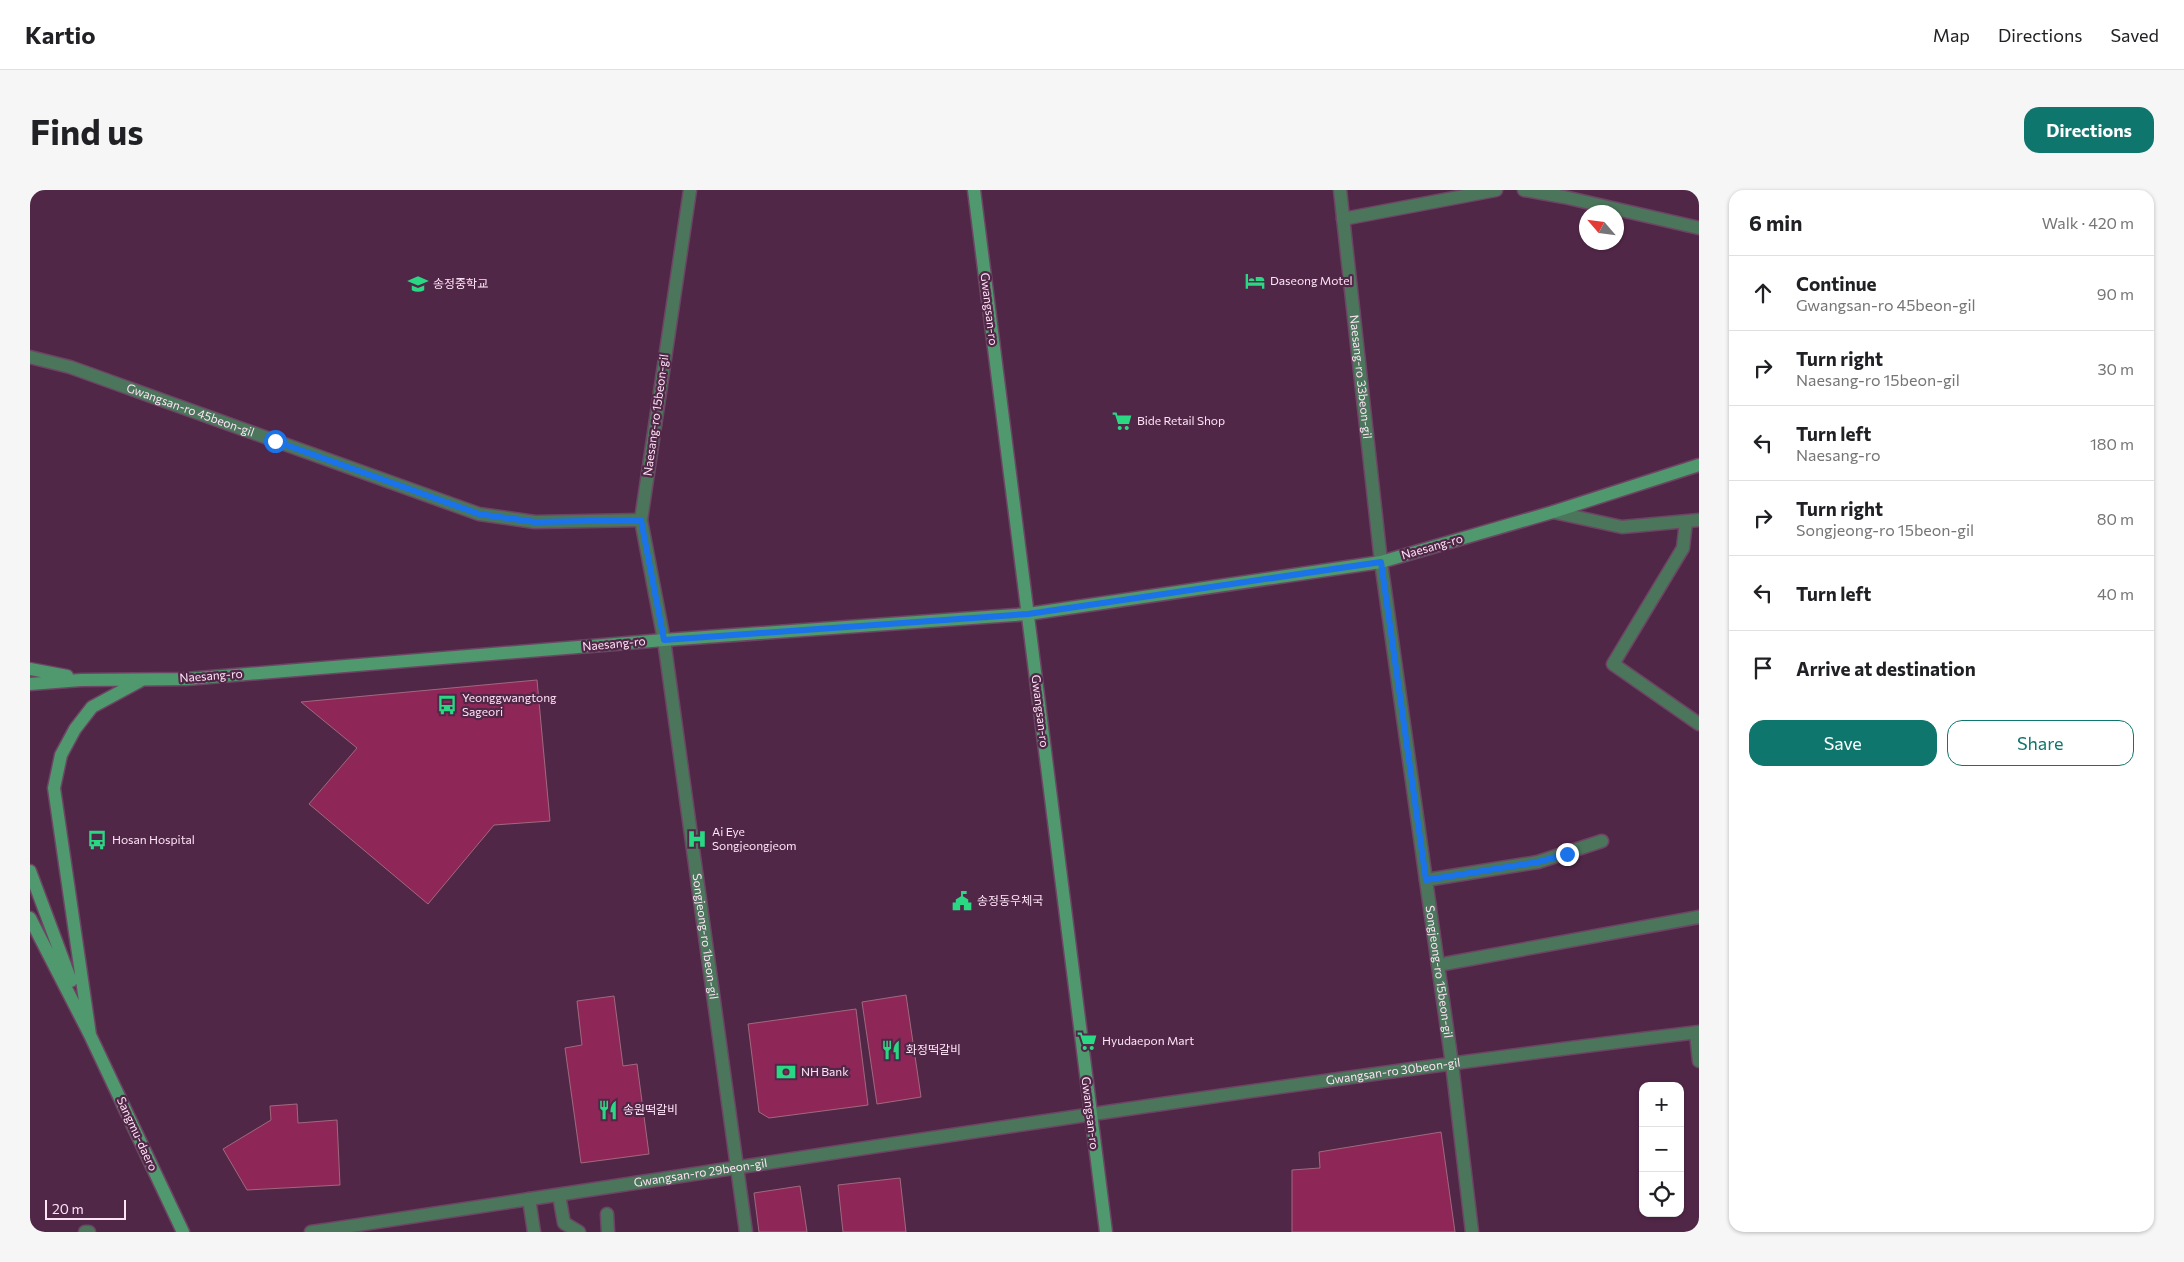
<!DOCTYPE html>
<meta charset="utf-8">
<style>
:root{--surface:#fff;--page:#f6f6f6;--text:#202124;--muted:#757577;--line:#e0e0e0;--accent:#0f766e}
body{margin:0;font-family:Commissioner,"Noto Sans KR",sans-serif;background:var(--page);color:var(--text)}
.controls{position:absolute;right:15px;bottom:15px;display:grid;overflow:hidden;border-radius:10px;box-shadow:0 1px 4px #0004}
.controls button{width:45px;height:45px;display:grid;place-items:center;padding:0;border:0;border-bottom:1px solid var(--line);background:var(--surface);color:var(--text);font:25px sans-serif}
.compass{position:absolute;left:1549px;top:15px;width:45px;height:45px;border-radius:50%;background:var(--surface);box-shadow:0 1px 4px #0004;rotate:298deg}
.scale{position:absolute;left:15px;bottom:12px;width:81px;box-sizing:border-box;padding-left:5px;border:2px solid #fee3f6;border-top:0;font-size:14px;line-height:18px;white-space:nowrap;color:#fee3f6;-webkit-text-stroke:4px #512748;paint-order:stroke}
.stop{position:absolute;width:15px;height:15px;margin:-11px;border:4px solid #1a73e8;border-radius:50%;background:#fff}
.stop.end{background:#1a73e8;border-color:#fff;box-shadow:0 1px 5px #0008}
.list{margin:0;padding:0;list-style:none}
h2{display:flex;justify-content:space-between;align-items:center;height:65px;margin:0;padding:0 20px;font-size:21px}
h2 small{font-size:16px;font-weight:400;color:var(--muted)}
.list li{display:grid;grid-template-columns:32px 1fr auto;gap:15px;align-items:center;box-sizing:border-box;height:75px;padding:0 20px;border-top:1px solid var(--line)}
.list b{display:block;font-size:19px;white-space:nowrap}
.list p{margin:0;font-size:16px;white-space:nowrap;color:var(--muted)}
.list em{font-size:16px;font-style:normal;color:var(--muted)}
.actions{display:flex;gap:10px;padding:15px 20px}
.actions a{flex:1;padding:11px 0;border:1px solid var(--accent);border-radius:15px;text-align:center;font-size:18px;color:var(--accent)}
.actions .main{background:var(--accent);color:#fff}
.icon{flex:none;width:28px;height:28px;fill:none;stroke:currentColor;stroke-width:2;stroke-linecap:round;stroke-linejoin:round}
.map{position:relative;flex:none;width:1669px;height:1042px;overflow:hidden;border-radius:15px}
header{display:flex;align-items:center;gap:30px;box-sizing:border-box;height:70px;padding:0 25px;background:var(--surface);border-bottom:1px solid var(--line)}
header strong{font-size:24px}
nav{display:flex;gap:28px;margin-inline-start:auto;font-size:18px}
.intro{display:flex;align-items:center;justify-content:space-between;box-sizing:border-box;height:120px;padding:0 30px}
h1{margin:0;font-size:35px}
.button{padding:12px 22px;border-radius:15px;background:var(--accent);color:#fff;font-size:18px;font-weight:700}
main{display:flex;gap:30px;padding:0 30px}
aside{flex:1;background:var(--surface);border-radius:15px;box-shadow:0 1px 4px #0004}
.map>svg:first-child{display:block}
.building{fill:#8e2758;stroke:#a1687d}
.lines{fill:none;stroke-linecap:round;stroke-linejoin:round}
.service-casing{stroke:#6d4564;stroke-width:15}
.minor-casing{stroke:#6d4564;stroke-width:15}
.secondary-casing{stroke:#6d4564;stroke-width:15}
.service{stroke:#4b765b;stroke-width:12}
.minor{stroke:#4b765b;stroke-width:12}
.secondary{stroke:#50986d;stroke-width:12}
.route{stroke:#1a73e8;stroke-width:6}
.labels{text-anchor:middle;stroke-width:4.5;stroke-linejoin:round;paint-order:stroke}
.poi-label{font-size:12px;fill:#fee3f6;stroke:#512748;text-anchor:start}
.street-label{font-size:12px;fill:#fee3f6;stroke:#512748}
</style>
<header>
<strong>Kartio</strong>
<nav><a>Map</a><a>Directions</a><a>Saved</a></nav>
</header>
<div class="intro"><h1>Find us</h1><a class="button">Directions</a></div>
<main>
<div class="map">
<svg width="1669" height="1042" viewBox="0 0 1669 1042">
<rect width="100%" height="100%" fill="#512748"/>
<path class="building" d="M507 490 520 631 464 635 398 714 279 614 327 558 271 512Z
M876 805 891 907 847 914 832 812Z
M584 806 593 876 607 874 619 964 551 973 535 858 552 855 547 811Z
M826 819 838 915 739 928 729 922 718 834Z
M267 914 268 933 307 930 310 995 217 1000 193 959 241 930 240 916Z
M1411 942 1425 1042H1262V980L1290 978 1289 962Z
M870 988 876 1042H813L808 995Z
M770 996 777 1042H729L724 1003Z"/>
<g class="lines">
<defs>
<path id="service" d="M1494 0 1534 7 1669 38
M1313 29 1466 0
M1656 332 1653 358 1583 474 1669 534
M1396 690 1508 672 1572 651
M1408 775 1669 727
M529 1005 534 1033 549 1042
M499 1009 504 1042
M577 1024 578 1042"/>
<g id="minor">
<path id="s1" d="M660 0 611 330 634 450 716 1042"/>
<path id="s2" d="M1310 0 1351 372 1422 874 1442 1042"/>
<path id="s3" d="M0 167 40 177 449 324 505 332 611 330"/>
<path d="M1523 322 1592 337 1669 330"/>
<path d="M1666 843 1669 871"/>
<path d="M55 1042H59"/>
<path id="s4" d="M281 1042C743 973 1205 898 1669 842"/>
</g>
<path id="secondary" d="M944 0 1076 1042
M0 479 37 486
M0 494 51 490 156 489 634 450 998 424 1351 372 1523 322 1669 275
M0 681 41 791
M0 728 60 845 153 1042
M60 845 24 598 31 565 45 539 62 517 112 490"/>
</defs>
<use href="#service" class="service-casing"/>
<use href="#minor" class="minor-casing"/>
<use href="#secondary" class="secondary-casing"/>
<use href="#service" class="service"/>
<use href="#minor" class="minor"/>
<use href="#secondary" class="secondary"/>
</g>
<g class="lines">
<path class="route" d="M245 251 449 324 505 332 611 330 634 450 998 424 1351 372 1396 690 1508 672 1537 664"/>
</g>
<defs>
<symbol id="hotel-bare" viewBox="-9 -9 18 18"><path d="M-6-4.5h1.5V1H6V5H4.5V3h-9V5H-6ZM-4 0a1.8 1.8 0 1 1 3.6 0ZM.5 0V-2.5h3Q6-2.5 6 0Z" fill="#2ad884" stroke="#512748" stroke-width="2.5" paint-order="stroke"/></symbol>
<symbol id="school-bare" viewBox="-9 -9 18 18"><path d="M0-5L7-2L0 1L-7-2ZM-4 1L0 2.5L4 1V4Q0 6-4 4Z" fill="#2ad884" stroke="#512748" stroke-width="2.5" paint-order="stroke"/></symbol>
<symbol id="supermarket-bare" viewBox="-9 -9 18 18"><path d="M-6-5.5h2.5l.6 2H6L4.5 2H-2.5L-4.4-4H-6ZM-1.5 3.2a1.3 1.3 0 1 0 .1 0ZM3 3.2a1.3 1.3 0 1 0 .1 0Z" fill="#2ad884" stroke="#512748" stroke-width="2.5" paint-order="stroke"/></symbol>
<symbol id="bus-bare" viewBox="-9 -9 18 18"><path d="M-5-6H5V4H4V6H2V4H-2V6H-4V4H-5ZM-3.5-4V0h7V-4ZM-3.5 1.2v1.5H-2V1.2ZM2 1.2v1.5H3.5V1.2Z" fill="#2ad884" stroke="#512748" stroke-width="2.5" paint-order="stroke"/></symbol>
<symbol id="hospital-bare" viewBox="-9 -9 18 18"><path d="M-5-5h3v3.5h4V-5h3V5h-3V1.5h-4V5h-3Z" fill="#2ad884" stroke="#512748" stroke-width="2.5" paint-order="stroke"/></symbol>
<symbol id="civic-bare" viewBox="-9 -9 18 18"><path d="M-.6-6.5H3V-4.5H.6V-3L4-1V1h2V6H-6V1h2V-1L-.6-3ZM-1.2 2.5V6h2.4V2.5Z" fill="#2ad884" stroke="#512748" stroke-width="2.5" paint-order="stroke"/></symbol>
<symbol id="restaurant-bare" viewBox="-9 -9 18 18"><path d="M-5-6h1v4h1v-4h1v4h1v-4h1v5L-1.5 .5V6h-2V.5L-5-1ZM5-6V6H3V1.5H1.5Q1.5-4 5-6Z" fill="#2ad884" stroke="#512748" stroke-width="2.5" paint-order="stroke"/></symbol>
<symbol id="bank-bare" viewBox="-9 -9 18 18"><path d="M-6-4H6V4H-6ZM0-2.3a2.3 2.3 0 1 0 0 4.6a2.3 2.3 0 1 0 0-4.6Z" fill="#2ad884" stroke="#512748" stroke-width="2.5" paint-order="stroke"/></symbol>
</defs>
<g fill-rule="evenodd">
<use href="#hotel-bare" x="1211" y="77" width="28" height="28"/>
<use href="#school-bare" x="374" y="80" width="28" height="28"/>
<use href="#supermarket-bare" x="1078" y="217" width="28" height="28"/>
<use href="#bus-bare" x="403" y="501" width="28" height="28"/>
<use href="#hospital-bare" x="653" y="635" width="28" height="28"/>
<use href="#bus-bare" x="53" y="636" width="28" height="28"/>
<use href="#civic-bare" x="918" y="697" width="28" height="28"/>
<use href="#supermarket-bare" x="1043" y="837" width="28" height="28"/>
<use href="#restaurant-bare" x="847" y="846" width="28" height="28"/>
<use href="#bank-bare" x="742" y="868" width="28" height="28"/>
<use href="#restaurant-bare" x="564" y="906" width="28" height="28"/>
</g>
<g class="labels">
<g class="poi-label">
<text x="1240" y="95">Daseong Motel</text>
<text x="403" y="98">송정중학교</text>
<text x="1107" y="235">Bide Retail Shop</text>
<text x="432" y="512">Yeonggwangtong<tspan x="432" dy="14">Sageori</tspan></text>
<text x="682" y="646">Ai Eye<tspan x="682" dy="14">Songjeongjeom</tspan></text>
<text x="82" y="654">Hosan Hospital</text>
<text x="947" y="715">송정동우체국</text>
<text x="1072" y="855">Hyudaepon Mart</text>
<text x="876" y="864">화정떡갈비</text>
<text x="771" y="886">NH Bank</text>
<text x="593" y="924">송원떡갈비</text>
</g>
<g class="street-label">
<text transform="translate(959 119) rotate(83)" y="4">Gwangsan-ro</text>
<text dy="4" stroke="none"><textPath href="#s2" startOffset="188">Naesang-ro 33beon-gil</textPath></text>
<text dy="4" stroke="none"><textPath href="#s3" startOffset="169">Gwangsan-ro 45beon-gil</textPath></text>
<text transform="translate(626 225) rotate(-82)" y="4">Naesang-ro 15beon-gil</text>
<text transform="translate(1402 357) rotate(-16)" y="4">Naesang-ro</text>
<text transform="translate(584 454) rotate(-5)" y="4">Naesang-ro</text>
<text transform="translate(181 486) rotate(-4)" y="4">Naesang-ro</text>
<text transform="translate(1010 521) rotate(83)" y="4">Gwangsan-ro</text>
<text dy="4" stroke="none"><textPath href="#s1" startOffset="755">Songjeong-ro 1beon-gil</textPath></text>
<text dy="4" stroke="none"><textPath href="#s2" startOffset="788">Songjeong-ro 15beon-gil</textPath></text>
<text dy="4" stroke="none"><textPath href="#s4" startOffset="1094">Gwangsan-ro 30beon-gil</textPath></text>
<text transform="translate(1060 923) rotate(83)" y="4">Gwangsan-ro</text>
<text transform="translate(107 944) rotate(65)" y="4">Sangmu-daero</text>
<text dy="4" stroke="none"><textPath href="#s4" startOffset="394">Gwangsan-ro 29beon-gil</textPath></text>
</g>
</g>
</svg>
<div class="controls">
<button>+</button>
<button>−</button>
<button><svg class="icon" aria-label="locate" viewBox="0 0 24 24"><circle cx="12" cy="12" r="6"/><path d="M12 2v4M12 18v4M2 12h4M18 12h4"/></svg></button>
</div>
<svg class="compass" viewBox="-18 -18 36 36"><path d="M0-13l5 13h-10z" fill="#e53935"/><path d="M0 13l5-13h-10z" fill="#757577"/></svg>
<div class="scale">20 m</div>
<div class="stop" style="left:245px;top:251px"></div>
<div class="stop end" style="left:1537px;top:664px"></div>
</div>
<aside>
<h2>6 min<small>Walk · 420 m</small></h2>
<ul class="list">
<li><svg class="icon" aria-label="ahead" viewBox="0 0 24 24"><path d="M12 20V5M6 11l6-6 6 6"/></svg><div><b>Continue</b><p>Gwangsan-ro 45beon-gil</p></div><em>90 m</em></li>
<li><svg class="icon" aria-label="right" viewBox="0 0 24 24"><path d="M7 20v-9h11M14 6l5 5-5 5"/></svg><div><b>Turn right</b><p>Naesang-ro 15beon-gil</p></div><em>30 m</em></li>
<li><svg class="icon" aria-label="left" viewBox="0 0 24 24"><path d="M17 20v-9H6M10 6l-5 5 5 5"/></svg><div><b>Turn left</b><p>Naesang-ro</p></div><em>180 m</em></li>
<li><svg class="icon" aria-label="right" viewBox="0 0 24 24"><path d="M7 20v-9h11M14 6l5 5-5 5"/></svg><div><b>Turn right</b><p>Songjeong-ro 15beon-gil</p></div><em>80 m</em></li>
<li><svg class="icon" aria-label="left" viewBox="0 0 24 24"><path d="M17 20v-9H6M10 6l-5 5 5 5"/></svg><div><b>Turn left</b></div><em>40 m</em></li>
<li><svg class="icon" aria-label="arrive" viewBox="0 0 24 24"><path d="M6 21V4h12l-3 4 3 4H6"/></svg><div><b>Arrive at destination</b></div></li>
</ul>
<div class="actions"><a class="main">Save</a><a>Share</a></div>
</aside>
</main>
